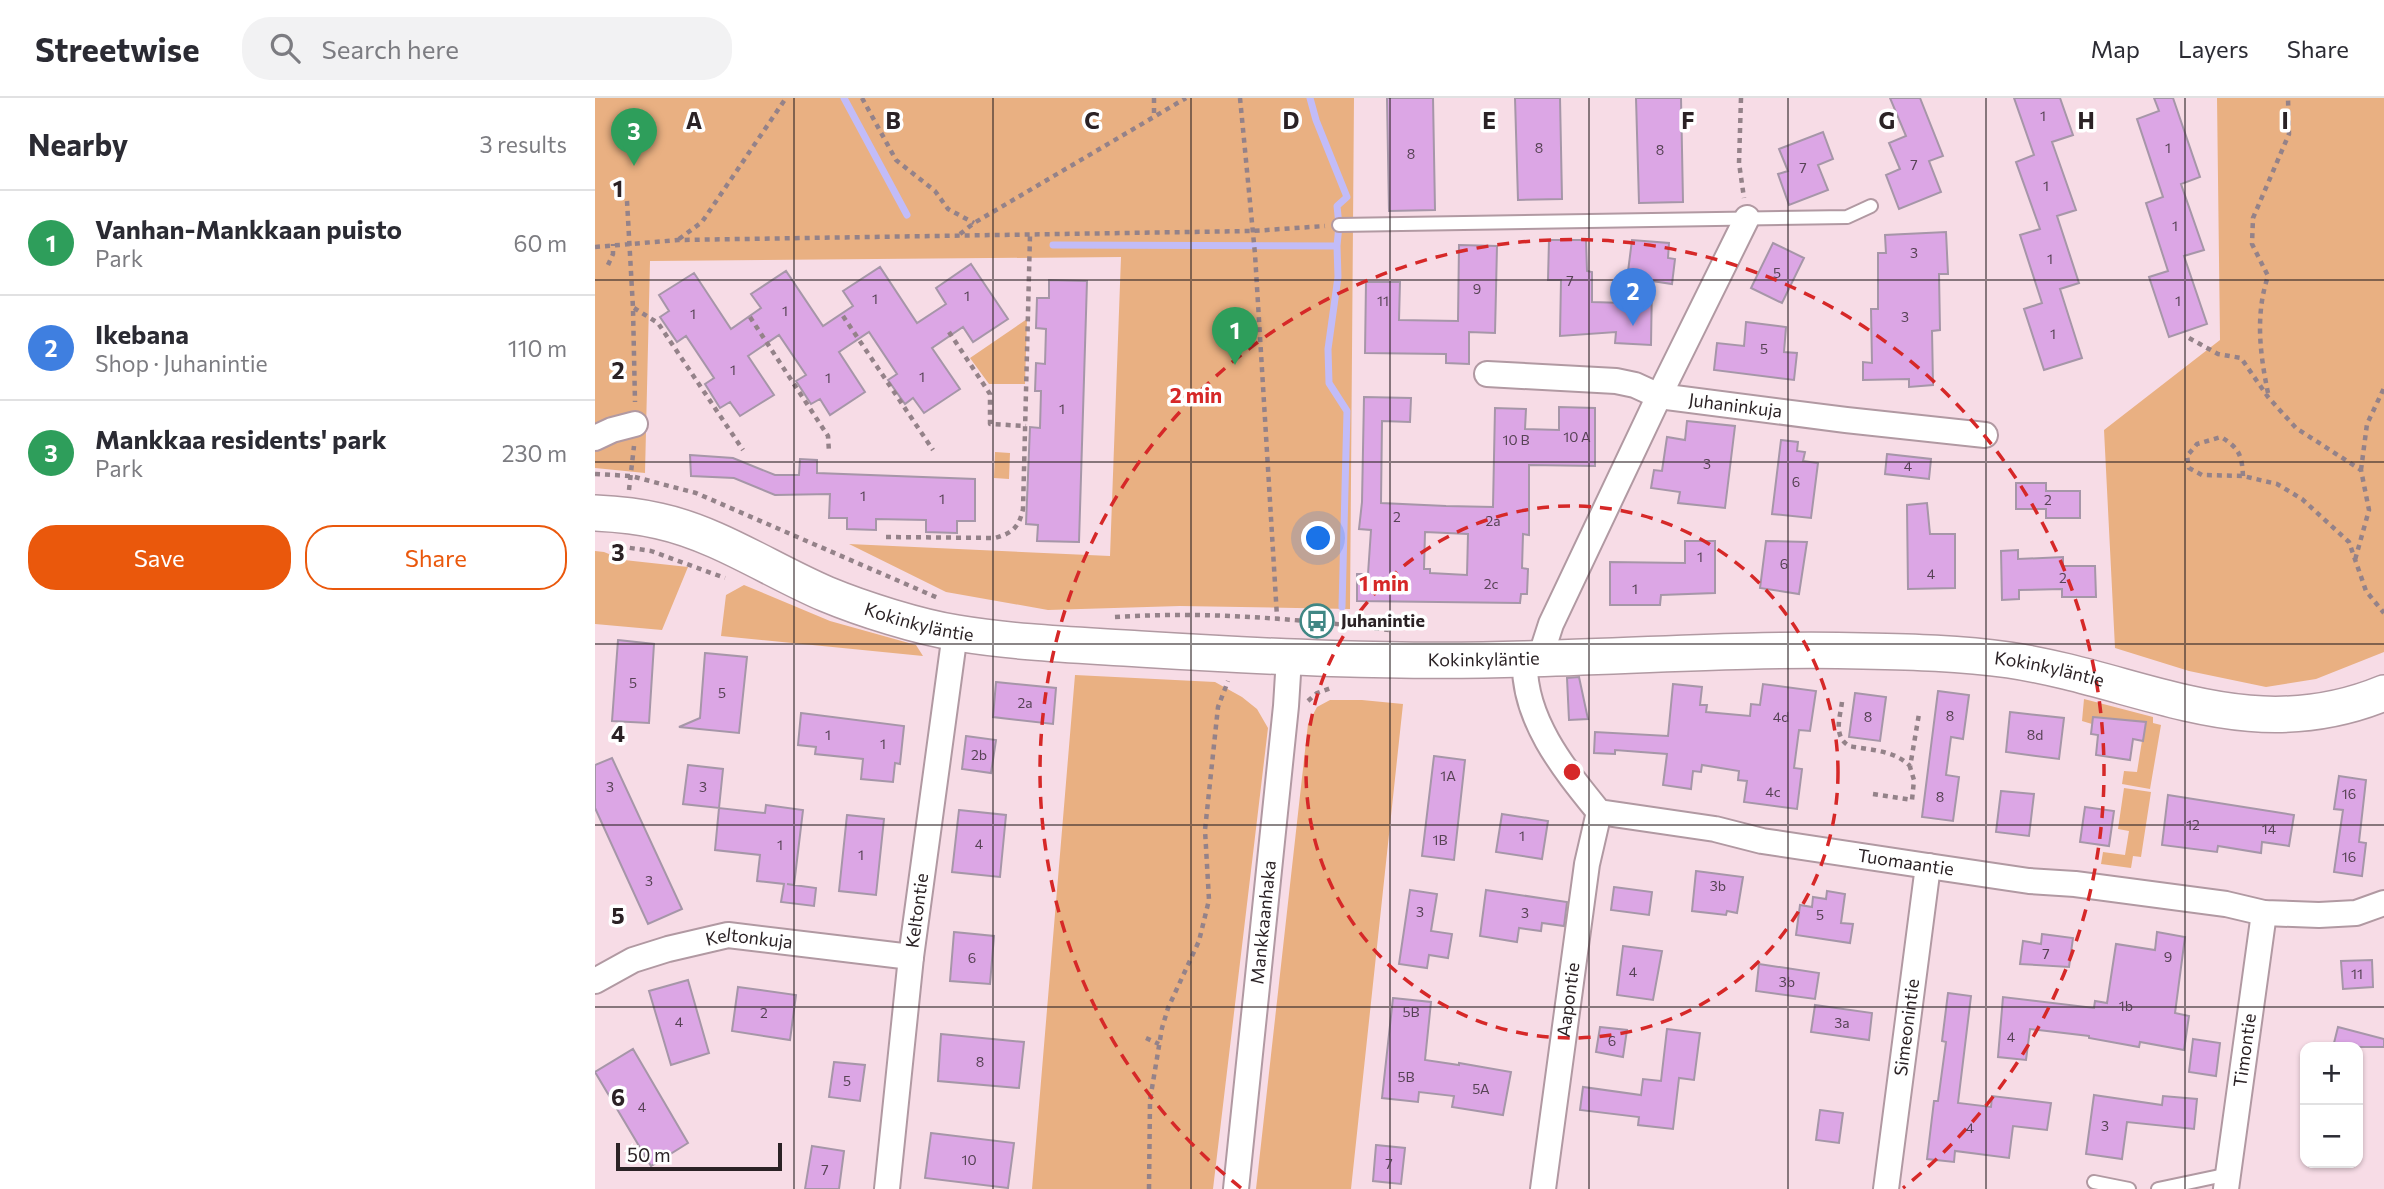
<!DOCTYPE html>
<meta charset="utf-8">
<style>
:root{--surface:#fff;--page:#f2f2f3;--text:#2b2b33;--muted:#7c7c81;--line:#e1e1e2;--accent:#ea580c}
body{margin:0;font-family:Commissioner,sans-serif;background:var(--page);color:var(--text)}
.controls{position:absolute;right:21px;bottom:21px;display:grid;overflow:hidden;border-radius:14px;box-shadow:0 2px 5px #0004}
.controls button{width:63px;height:63px;display:grid;place-items:center;padding:0;border:0;border-bottom:2px solid var(--line);background:var(--surface);color:var(--text);font:35px sans-serif}
.scale{position:absolute;left:21px;bottom:18px;width:166px;box-sizing:border-box;padding-left:7px;border:4px solid #2b2225;border-top:0;font-size:19px;line-height:24px;white-space:nowrap;color:#2b2225;-webkit-text-stroke:5px #fff;paint-order:stroke}
.you{position:absolute;left:724px;top:441px;width:24px;height:24px;margin:-18px;border:5px solid #fff;border-radius:50%;background:#1a73e8;box-shadow:0 0 0 10px #1a73e833}
.badge{display:grid;place-items:center;width:46px;height:46px;border-radius:50%;background:var(--accent);color:#fff;font-size:23px;font-weight:700}
.pin{position:absolute;translate:-50% -58px;filter:drop-shadow(0 2px 4px #0008)}
.pin::after{content:'';position:absolute;top:37px;width:24px;height:21px;background:inherit;clip-path:polygon(0 0,100% 0,50% 100%)}
.list{margin:0;padding:0;list-style:none}
h2{display:flex;justify-content:space-between;align-items:center;height:91px;margin:0;padding:0 28px;font-size:30px}
h2 small{font-size:23px;font-weight:400;color:var(--muted)}
.list li{display:grid;grid-template-columns:46px 1fr auto;gap:21px;align-items:center;box-sizing:border-box;height:105px;padding:0 28px;border-top:2px solid var(--line)}
.list b{display:block;font-size:26px;white-space:nowrap}
.list p{margin:0;font-size:23px;white-space:nowrap;color:var(--muted)}
.list em{font-size:23px;font-style:normal;color:var(--muted)}
.actions{display:flex;gap:14px;padding:21px 28px}
.actions a{flex:1;padding:16px 0;border:2px solid var(--accent);border-radius:28px;text-align:center;font-size:24px;color:var(--accent)}
.actions .main{background:var(--accent);color:#fff}
.icon{flex:none;width:38px;height:38px;fill:none;stroke:currentColor;stroke-width:2;stroke-linecap:round;stroke-linejoin:round}
.map{position:relative;flex:none;width:1789px;height:1091px;overflow:hidden}
header{display:flex;align-items:center;gap:42px;box-sizing:border-box;height:98px;padding:0 35px;background:var(--surface);border-bottom:2px solid var(--line)}
header strong{font-size:33px}
nav{display:flex;gap:38px;margin-inline-start:auto;font-size:24px}
.search{width:490px;height:63px;background:var(--page);display:flex;align-items:center;gap:18px;box-sizing:border-box;padding:0 24px;border-radius:28px;color:var(--muted);font-size:26px}
main{display:flex}
aside{flex:1;background:var(--surface)}
.map>svg:first-child{display:block}
.green{fill:#e9b082}
.lines{fill:none;stroke-linecap:round;stroke-linejoin:round}
.stream{stroke:#c2bcf8;stroke-width:7}
.building{fill:#dca6e5;stroke:#a696a8;stroke-width:2;fill-rule:evenodd}
.lane-casing{stroke:#b199a2;stroke-width:16}
.street-casing{stroke:#b199a2;stroke-width:28}
.secondary-casing{stroke:#b199a2;stroke-width:38}
.path{stroke:#948289;stroke-width:4.5;stroke-dasharray:5 5;stroke-linecap:butt}
.lane{stroke:#fff;stroke-width:12}
.street{stroke:#fff;stroke-width:24}
.secondary{stroke:#fff;stroke-width:35}
.grid{fill:none;stroke:#2b2225;stroke-width:2;stroke-opacity:0.55}
.ring{fill:none;stroke:#d62828;stroke-width:3.5;stroke-dasharray:12 9}
.labels{text-anchor:middle;stroke-width:7;stroke-linejoin:round;paint-order:stroke}
.number-label{font-size:14px;fill:#574355}
.street-label{font-size:18px;fill:#2b2225;stroke:#fff}
.poi-label{font-size:18px;font-weight:bold;fill:#2b2225;stroke:#fff;text-anchor:start}
.grid-label{font-size:23px;text-anchor:middle;font-weight:bold;fill:#2b2225;stroke:#fff;stroke-width:7;stroke-linejoin:round;paint-order:stroke}
.centre{fill:#d62828;stroke:#fff;stroke-width:3.5}
.ring-label{font-size:21px;text-anchor:middle;font-weight:bold;fill:#d62828;stroke:#fff;stroke-width:7;stroke-linejoin:round;paint-order:stroke}
</style>
<header>
<strong>Streetwise</strong>
<div class="search"><svg class="icon" aria-label="search" viewBox="0 0 24 24"><circle cx="10" cy="10" r="6"/><path d="M15 15l6 6"/></svg>Search here</div>
<nav><a>Map</a><a>Layers</a><a>Share</a></nav>
</header>
<main>
<aside>
<h2>Nearby<small>3 results</small></h2>
<ul class="list">
<li><span class="badge" style="background:#2e9e5b">1</span><div><b>Vanhan-Mankkaan puisto</b><p>Park</p></div><em>60 m</em></li>
<li><span class="badge" style="background:#3f7fe0">2</span><div><b>Ikebana</b><p>Shop · Juhanintie</p></div><em>110 m</em></li>
<li><span class="badge" style="background:#2e9e5b">3</span><div><b>Mankkaa residents' park</b><p>Park</p></div><em>230 m</em></li>
</ul>
<div class="actions"><a class="main">Save</a><a>Share</a></div>
</aside>
<div class="map">
<svg width="1789" height="1091" viewBox="0 0 1789 1091">
<rect width="100%" height="100%" fill="#f7dce6"/>
<path class="green" d="M0 0H759L755 511 585 508 453 512 351 494 254 446 515 458 526 159 55 163 50 375 0 370Z
M1622 0H1789V554L1721 581 1671 589 1594 573 1520 550 1509 332 1625 242Z
M432 221 430 286H394L375 260Z
M400 354 415 355 414 381 399 380Z
M0 453 9 454 29 462 93 469 67 532 0 526Z
M149 487 235 523 321 547 328 558 126 538 131 497Z
M480 577 620 584 647 599 662 611 673 630 618 1091H437Z
M1489 601 1558 619V625L1566 627 1555 691 1527 686 1529 673 1542 674 1550 624 1499 619 1497 626 1487 623Z
M735 602H767L808 606 756 1091H661L713 626 722 609Z
M1529 690 1556 694 1546 759 1538 758 1536 770 1506 766 1508 754 1530 757 1534 733 1523 731Z"/>
<g class="lines">
<path class="stream" d="M249 0 312 117
M715 0 721 22 752 99 742 108 744 127 742 148 743 179 733 251 734 285 752 313 747 509
M458 147 742 148"/>
</g>
<path class="building" d="M792 0H838L840 112 794 113Z
M920 0H965L967 101 923 102Z
M1041 0H1086L1088 104 1044 105Z
M1295 0H1325L1348 58 1334 63 1346 94 1304 111 1291 77 1305 71 1294 45 1311 38Z
M1419 0H1465L1478 37 1457 44 1481 112 1462 118 1484 185 1465 191 1487 260 1449 272 1429 211 1447 205 1425 137 1445 131 1421 64 1439 57Z
M1559 0H1578L1605 79 1586 86 1609 152 1589 158 1612 226 1574 239 1554 179 1573 173 1551 105 1568 99 1542 21 1564 13Z
M1228 34 1238 61 1223 67 1233 92 1194 107 1183 76 1193 73 1184 51Z
M1351 134 1353 176H1344L1345 232 1337 233 1338 287 1314 289V281L1268 282V264L1277 265 1276 211H1283V155H1291L1290 137Z
M954 142H991L992 173 997 174V204L1029 205 1037 142 1074 145 1073 160 1080 161 1077 186 1057 183 1056 247 1020 245 1021 234 965 238 966 182H953Z
M1178 145 1209 160 1187 205 1156 190Z
M864 147 902 148 900 235 874 234V266L851 265V256L770 255 771 184H805L804 222 863 223Z
M376 166 413 221 378 244 368 229 337 250 365 291 329 315 318 300 310 306 293 282 302 276 274 234 244 254 270 294 235 317 225 301 216 306 201 283 211 277 184 237 153 258 179 297 145 318 135 304 125 310 110 286 119 280 91 238 82 244 65 219 74 213 64 197 99 175 136 231 166 210 156 196 191 173 228 228 258 208 248 193 285 169 322 225 351 206 341 190Z
M454 182 492 183 484 444 442 443 443 427 431 426 435 329 445 330 446 293H440L441 265 450 266 451 231 441 230 442 200H454Z
M1151 224 1191 229 1189 254 1202 255 1199 282 1119 272 1122 245 1149 248Z
M769 299 816 300 815 324 787 323 786 405 851 408 898 409 900 310 931 311 930 331 964 332V309L1000 310V368L934 367V437L928 436 927 470 933 471 932 496H926L925 505 762 503V476H773L776 432 764 431 767 404ZM830 434 873 436 872 477 835 475V471H829Z
M1092 323 1140 328 1130 410 1083 405 1085 394 1056 390 1059 372 1067 373 1072 339 1090 342Z
M1186 342 1203 344 1202 353 1210 354 1208 363 1223 365 1216 420 1177 416Z
M1292 356 1336 361 1334 381 1290 376Z
M95 357 138 360 180 377H204L205 361 222 362V375L380 381V423H362V435L331 434V422L281 421V432L252 431V420H234L235 396 180 397 139 380 96 378Z
M1421 385H1451V393H1485V420H1451V411H1421Z
M1332 405 1335 436H1360V490L1313 491 1312 407Z
M1090 443H1120V495L1066 497 1065 507H1015V464L1090 465Z
M1171 443 1212 444 1204 496 1165 490Z
M1423 452V461L1468 459V468H1500L1501 499H1467V491L1424 492V501L1407 502 1406 453Z
M23 542 59 546 54 625 17 623Z
M110 555 152 559 144 635 84 629 105 620Z
M984 579 993 621 974 622 972 580Z
M401 584 461 590 458 626 398 619Z
M1078 586 1107 589 1105 607H1112L1111 614 1155 618 1156 606 1165 607 1168 586 1221 593 1215 633 1204 632 1199 670 1207 671 1202 711 1149 704 1152 683 1143 682 1144 673 1107 667 1106 674 1098 673 1096 691 1068 687 1072 656 1020 652V656L999 655 1000 634 1073 638Z
M1343 593 1374 597 1368 641 1356 639 1351 677 1364 679 1358 723 1327 719Z
M1260 595 1291 599 1285 643 1254 639Z
M1415 614 1469 620 1464 661 1411 654Z
M206 615 309 628 305 666 300 665 298 684 266 681 268 661 220 656 221 649 203 647Z
M1498 619 1551 624 1548 643 1538 641 1535 662 1501 657 1503 637 1496 636Z
M371 638 401 642 396 675 367 671Z
M839 658 870 662 859 762 827 758Z
M17 660 87 811 53 826 0 710V667Z
M93 667 128 671 124 710 88 706Z
M1744 678 1771 682 1764 744 1771 745 1767 778 1739 774 1748 712 1739 711Z
M1406 693 1439 696 1434 738 1401 734Z
M1573 697 1699 717 1694 748 1667 744 1666 755 1623 748 1622 754 1567 747Z
M171 707 208 712 199 787 192 786 221 790 219 808 186 804 189 786 162 783 165 757 120 752 124 710 170 715Z
M1490 709 1519 713 1514 748 1485 744Z
M364 712 411 717 405 779 357 774Z
M907 716 953 723 947 761 901 754Z
M252 717 289 721 281 797 244 793Z
M1101 773 1148 779 1142 815 1132 813 1131 817 1097 813Z
M1019 789 1057 794 1054 817 1016 812Z
M815 792 842 796 836 833 857 836 853 860 834 857 832 870 804 866Z
M891 792 972 804 969 828 947 825 946 833 924 830 922 844 885 838Z
M1232 793 1250 796 1246 825 1258 826 1255 845 1201 837 1205 807 1217 809 1218 799 1231 801Z
M359 834 399 838 395 886 355 883Z
M1562 834 1590 839 1580 915 1594 918 1589 952 1545 944 1544 949 1494 940V938L1435 931 1431 962 1403 959 1408 899 1499 910 1500 903 1512 905 1521 846 1560 852Z
M1447 836 1478 840 1474 869 1425 866 1428 843 1446 846Z
M1028 848 1067 853 1058 902 1022 897Z
M1777 862 1778 889 1748 891 1746 863Z
M1164 866 1224 875 1220 901 1161 893Z
M93 882 114 955 76 967 54 893Z
M143 889 201 897 195 942 137 933Z
M1353 895 1376 898 1363 1005 1396 1009 1397 998 1456 1005 1452 1032 1418 1028 1414 1060 1360 1053 1359 1064 1332 1061 1339 1003H1343L1351 944 1347 943Z
M798 900 836 904 830 962 864 967V965L916 974 908 1017 857 1009 859 998 824 994 823 1004 787 1000Z
M1220 907 1277 915 1274 942 1216 934Z
M1005 929 1032 932 1028 959 1001 954Z
M1743 929 1789 941V949H1738Z
M1072 931 1105 935 1099 982 1084 980 1078 1031 1043 1027 1044 1019 985 1012 988 989 1046 997 1048 981 1066 983Z
M346 936 429 944 424 990 343 983Z
M1598 941 1625 945 1621 978 1594 974Z
M38 951 93 1045 56 1068 0 974Z
M239 964 270 967 265 1003 234 999Z
M1499 997 1567 1007 1568 998 1602 1001 1599 1031 1532 1024 1527 1061 1491 1056Z
M1225 1012 1248 1015 1244 1045 1221 1042Z
M336 1035 419 1045 413 1090 330 1080Z
M781 1047 810 1050 806 1086 778 1083Z
M217 1048 249 1053 244 1091H210Z"/>
<g class="lines">
<defs>
<path id="lane" d="M744 127 1252 119 1276 108
M1499 1084 1534 1091
M1563 1091 1634 1076"/>
<g id="street">
<path id="s1" d="M892 276 1021 283 1040 287 1064 298 1251 322 1390 337"/>
<path d="M0 340 17 332 40 326"/>
<path d="M945 560 956 526 1064 298 1152 120"/>
<path id="s2" d="M930 561C927 620 969 671 1004 714L1120 731 1167 743 1333 768 1434 783 1480 786 1631 806 1669 815 1724 817 1761 815 1789 805"/>
<path id="s3" d="M0 883 38 862 73 851 133 837 316 859"/>
<path id="s4" d="M292 1091 316 859 360 535"/>
<path id="s5" d="M641 1091 691 608 694 560"/>
<path id="s6" d="M948 1091 992 766 1004 714"/>
<path id="s7" d="M1291 1091 1333 768"/>
<path id="s8" d="M1631 1091 1669 815"/>
</g>
<g id="secondary">
<path id="s9" d="M0 415C21 416 43 418 64 423 123 436 175 472 231 496 267 511 324 529 362 535 422 545 484 547 545 551 673 559 801 565 929 561 1042 558 1155 550 1268 553 1317 554 1365 555 1414 562 1547 582 1653 651 1789 595"/>
</g>
</defs>
<use href="#lane" class="lane-casing"/>
<use href="#street" class="street-casing"/>
<use href="#secondary" class="secondary-casing"/>
<path class="path" d="M267 0 301 62 340 93 353 111 379 125
M559 0V19
M645 0 660 156 682 519
M1146 0 1144 65 1149 100
M32 103 38 210 40 304
M365 136 379 125 591 0
M84 141 107 124 191 0
M0 149 83 142 657 133 730 128
M13 167 18 156V146
M39 210 63 225 148 352
M248 218 338 352
M155 219 233 338 234 354
M354 234 395 296V326L431 328
M1594 240 1623 256 1646 260 1673 299 1701 330 1766 372 1774 412 1760 462
M1673 295C1665 256 1660 217 1673 178L1657 146 1658 120 1694 36 1693 0
M1766 372 1772 326 1789 290
M0 376 36 378 101 395 343 500
M1648 378C1647 357 1644 350 1626 339L1602 346 1592 358 1594 370 1607 377 1648 378 1682 386 1707 401 1754 444 1771 493 1789 515
M34 392 39 348
M291 439 400 440C418 435 424 429 428 411L435 137
M15 447 56 453 130 480
M520 519C613 513 703 521 794 532
M713 603 722 595 736 590
M1247 604C1245 620 1238 638 1254 648 1275 652 1299 652 1315 668
M1278 696 1317 702 1319 682 1315 669 1324 616
M551 940 564 946
M554 1091 555 1002 567 930 573 910 604 843 614 802 610 732 623 609 633 583"/>
<use href="#lane" class="lane"/>
<use href="#street" class="street"/>
<use href="#secondary" class="secondary"/>
</g>
<path class="grid" d="M199 0V1091M398 0V1091M596 0V1091M795 0V1091M994 0V1091M1193 0V1091M1391 0V1091M1590 0V1091M0 182H1789M0 364H1789M0 546H1789M0 727H1789M0 909H1789"/>
<g class="ring">
<circle cx="977" cy="674" r="266"/>
<path d="M646 1090A532 532 0 1 1 1308 1090"/>
</g>
<defs>
<symbol id="bus-ring" viewBox="-11 -11 22 22"><circle r="9.5" fill="#fff" stroke="#408784" stroke-width="1.5"/><path d="M-5-6H5V4H4V6H2V4H-2V6H-4V4H-5ZM-3.5-4V0h7V-4ZM-3.5 1.2v1.5H-2V1.2ZM2 1.2v1.5H3.5V1.2Z" fill="#408784"/></symbol>
</defs>
<g fill-rule="evenodd">
<use href="#bus-ring" x="703" y="504" width="38" height="38"/>
</g>
<g class="labels">
<g class="number-label">
<text x="1448" y="23">1</text>
<text x="944" y="55">8</text>
<text x="1573" y="55">1</text>
<text x="1065" y="57">8</text>
<text x="816" y="61">8</text>
<text x="1319" y="72">7</text>
<text x="1208" y="75">7</text>
<text x="1451" y="93">1</text>
<text x="1580" y="133">1</text>
<text x="1319" y="160">3</text>
<text x="1455" y="166">1</text>
<text x="1182" y="180">5</text>
<text x="975" y="188">7</text>
<text x="882" y="196">9</text>
<text x="372" y="203">1</text>
<text x="280" y="206">1</text>
<text x="788" y="208">11</text>
<text x="1583" y="208">1</text>
<text x="190" y="218">1</text>
<text x="98" y="221">1</text>
<text x="1310" y="224">3</text>
<text x="1458" y="241">1</text>
<text x="1169" y="256">5</text>
<text x="138" y="277">1</text>
<text x="327" y="284">1</text>
<text x="233" y="285">1</text>
<text x="467" y="316">1</text>
<text x="982" y="344">10 A</text>
<text x="921" y="347">10 B</text>
<text x="1112" y="371">3</text>
<text x="1313" y="373">4</text>
<text x="1201" y="389">6</text>
<text x="268" y="403">1</text>
<text x="347" y="406">1</text>
<text x="1453" y="407">2</text>
<text x="802" y="424">2</text>
<text x="898" y="428">2a</text>
<text x="1105" y="464">1</text>
<text x="1189" y="471">6</text>
<text x="1336" y="481">4</text>
<text x="1468" y="485">2</text>
<text x="896" y="491">2c</text>
<text x="1040" y="496">1</text>
<text x="38" y="590">5</text>
<text x="127" y="600">5</text>
<text x="430" y="610">2a</text>
<text x="1355" y="623">8</text>
<text x="1186" y="624">4d</text>
<text x="1273" y="624">8</text>
<text x="233" y="642">1</text>
<text x="1440" y="642">8d</text>
<text x="288" y="651">1</text>
<text x="384" y="662">2b</text>
<text x="853" y="683">1A</text>
<text x="15" y="694">3</text>
<text x="108" y="694">3</text>
<text x="1178" y="699">4c</text>
<text x="1754" y="701">16</text>
<text x="1345" y="704">8</text>
<text x="1598" y="732">12</text>
<text x="1674" y="736">14</text>
<text x="927" y="743">1</text>
<text x="845" y="747">1B</text>
<text x="384" y="751">4</text>
<text x="185" y="752">1</text>
<text x="266" y="762">1</text>
<text x="1754" y="764">16</text>
<text x="54" y="788">3</text>
<text x="1123" y="793">3b</text>
<text x="825" y="819">3</text>
<text x="930" y="820">3</text>
<text x="1225" y="822">5</text>
<text x="1451" y="861">7</text>
<text x="1573" y="864">9</text>
<text x="377" y="865">6</text>
<text x="1038" y="879">4</text>
<text x="1762" y="881">11</text>
<text x="1192" y="889">3b</text>
<text x="1531" y="913">1b</text>
<text x="816" y="919">5B</text>
<text x="169" y="920">2</text>
<text x="84" y="929">4</text>
<text x="1247" y="930">3a</text>
<text x="1416" y="944">4</text>
<text x="1017" y="948">6</text>
<text x="385" y="969">8</text>
<text x="811" y="984">5B</text>
<text x="252" y="988">5</text>
<text x="886" y="996">5A</text>
<text x="47" y="1014">4</text>
<text x="1510" y="1033">3</text>
<text x="1375" y="1035">4</text>
<text x="374" y="1067">10</text>
<text x="794" y="1071">7</text>
<text x="230" y="1077">7</text>
</g>
<g class="street-label">
<text dy="6" stroke="none"><textPath href="#s1" startOffset="252">Juhaninkuja</textPath></text>
<text dy="6" stroke="none"><textPath href="#s9" startOffset="345">Kokinkyläntie</textPath></text>
<text dy="6" stroke="none"><textPath href="#s9" startOffset="912">Kokinkyläntie</textPath></text>
<text dy="6" stroke="none"><textPath href="#s9" startOffset="1479">Kokinkyläntie</textPath></text>
<text dy="6" stroke="none"><textPath href="#s2" startOffset="485">Tuomaantie</textPath></text>
<text dy="6" stroke="none"><textPath href="#s4" startOffset="280">Keltontie</textPath></text>
<text dy="6" stroke="none"><textPath href="#s5" startOffset="268">Mankkaanhaka</textPath></text>
<text dy="6" stroke="none"><textPath href="#s3" startOffset="163">Keltonkuja</textPath></text>
<text dy="6" stroke="none"><textPath href="#s6" startOffset="191">Aapontie</textPath></text>
<text dy="6" stroke="none"><textPath href="#s7" startOffset="163">Simeonintie</textPath></text>
<text dy="6" stroke="none"><textPath href="#s8" startOffset="140">Timontie</textPath></text>
</g>
<g class="poi-label">
<text x="746" y="529">Juhanintie</text>
</g>
</g>
<g class="grid-label">
<text x="99" y="31">A</text>
<text x="298" y="31">B</text>
<text x="497" y="31">C</text>
<text x="696" y="31">D</text>
<text x="894" y="31">E</text>
<text x="1093" y="31">F</text>
<text x="1292" y="31">G</text>
<text x="1491" y="31">H</text>
<text x="1690" y="31">I</text>
<text x="23" y="99">1</text>
<text x="23" y="281">2</text>
<text x="23" y="463">3</text>
<text x="23" y="644">4</text>
<text x="23" y="826">5</text>
<text x="23" y="1008">6</text>
</g>
<circle cx="977" cy="674" r="10" class="centre"/>
<g class="ring-label">
<text x="601" y="305">2 min</text>
<text x="789" y="493">1 min</text>
</g>
</svg>
<div class="controls">
<button>+</button>
<button>−</button>
</div>
<div class="scale">50 m</div>
<div class="you"></div>
<div class="pin badge" style="left:640px;top:267px;background:#2e9e5b">1</div>
<div class="pin badge" style="left:1038px;top:228px;background:#3f7fe0">2</div>
<div class="pin badge" style="left:39px;top:68px;background:#2e9e5b">3</div>
</div>
</main>
